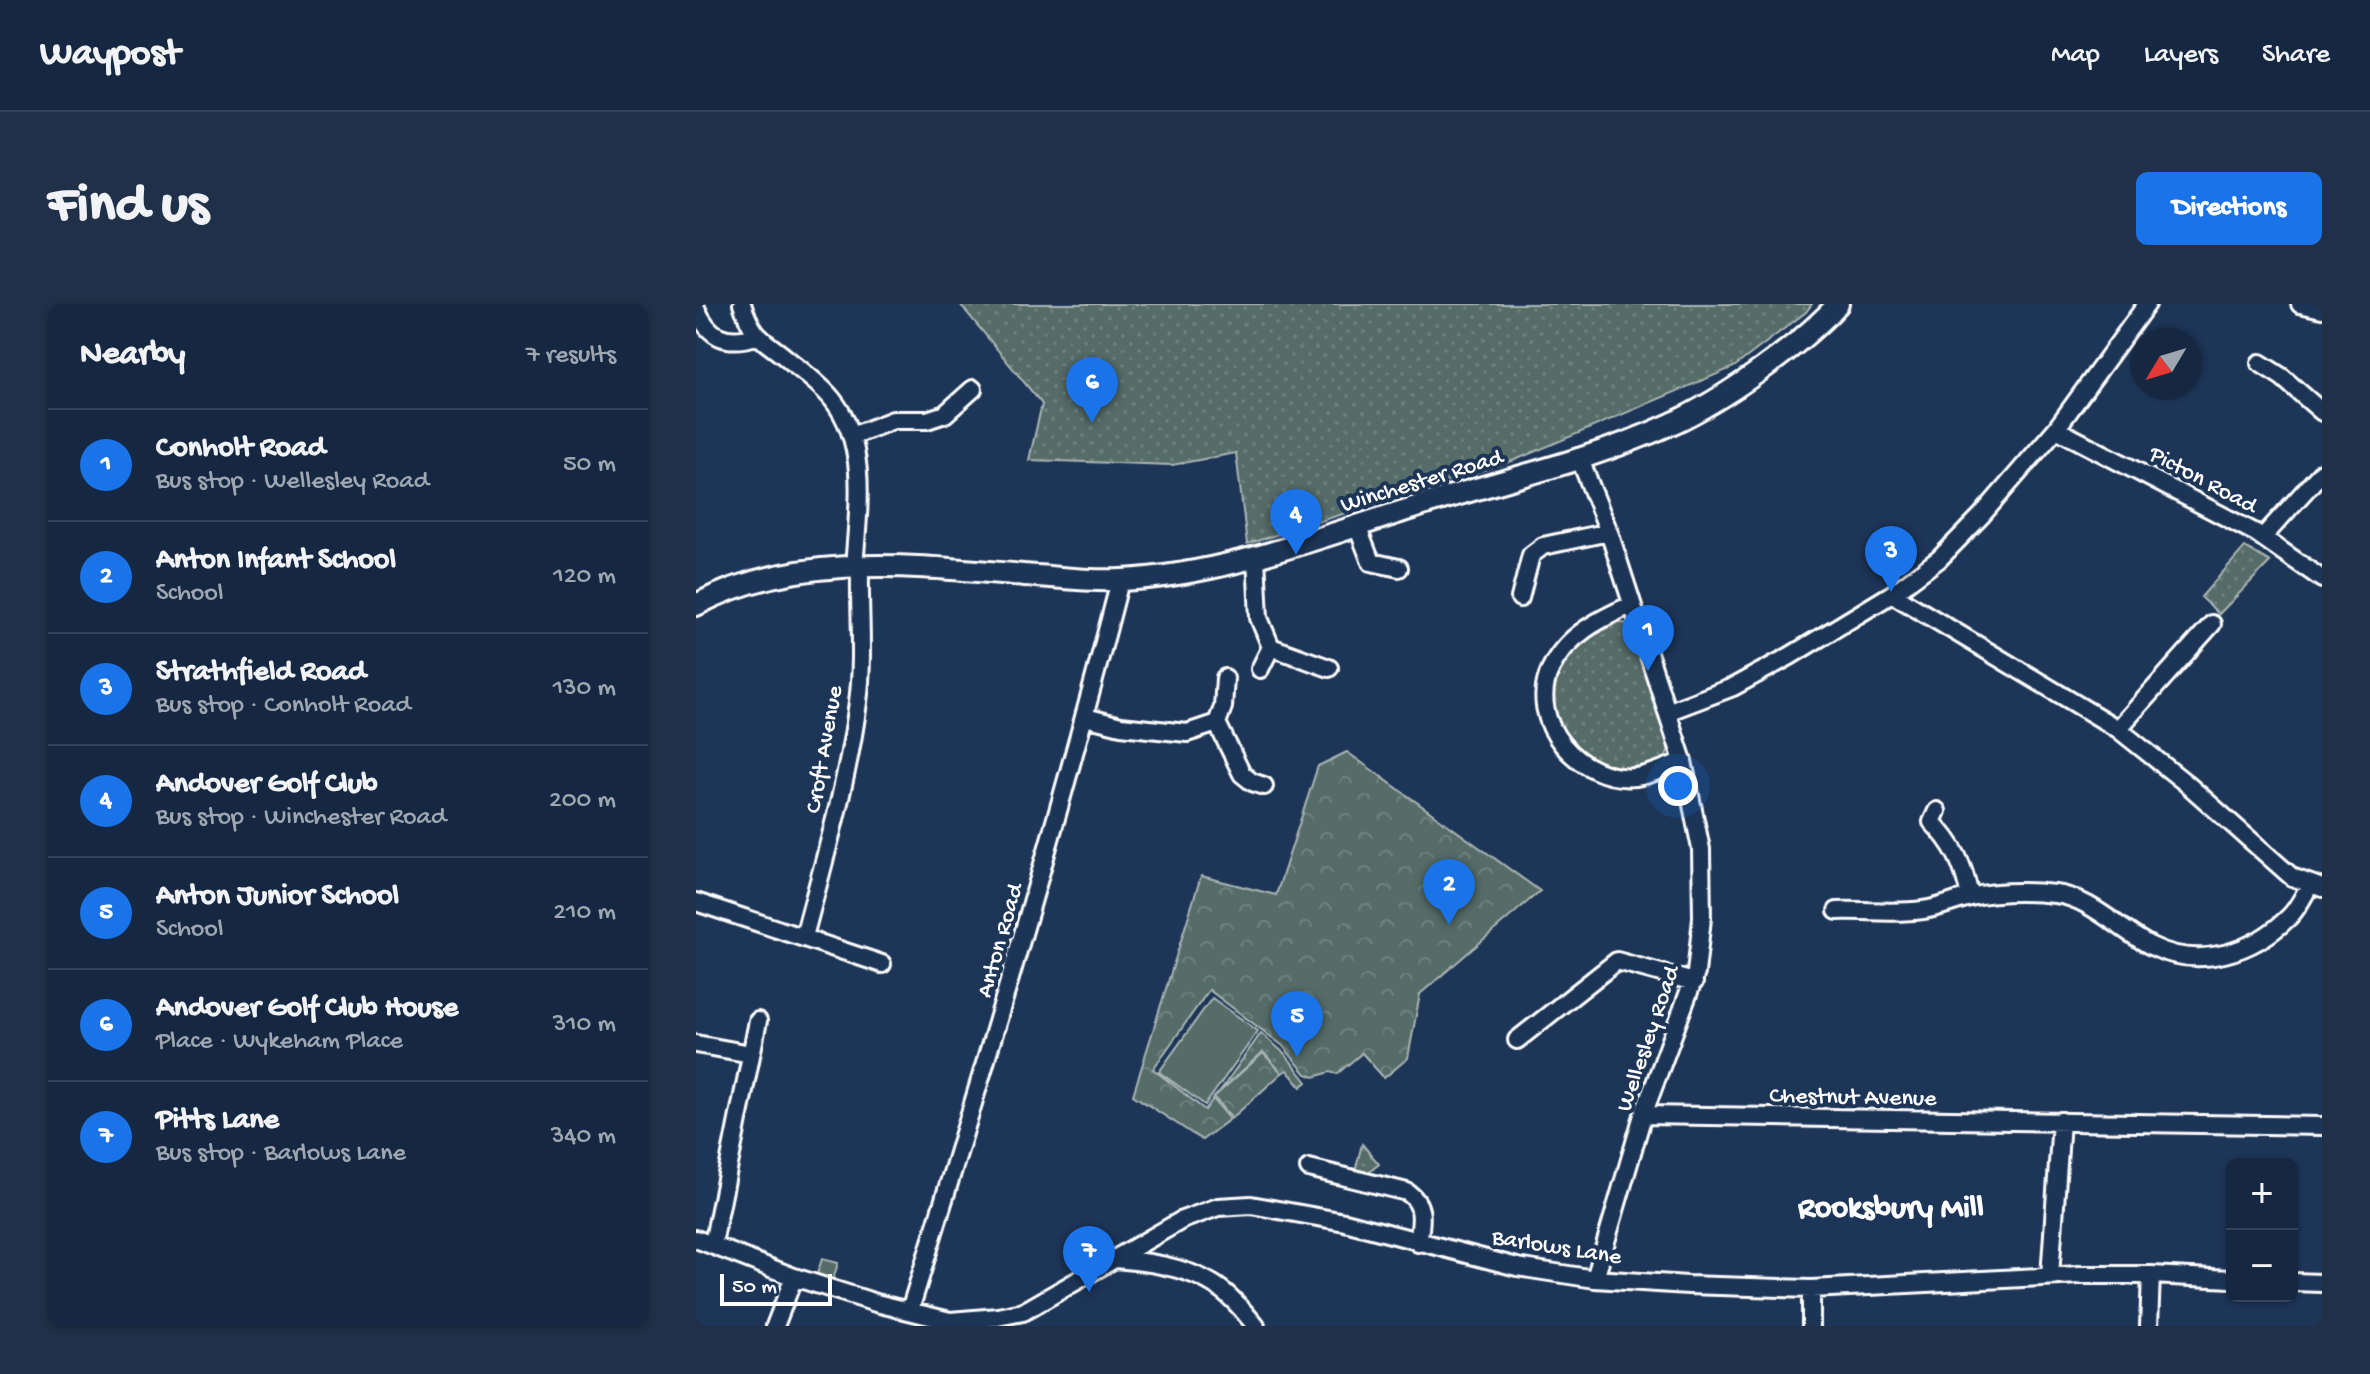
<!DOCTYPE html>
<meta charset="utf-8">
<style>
:root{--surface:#162841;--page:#1f3048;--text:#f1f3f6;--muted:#9ea6b1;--line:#35445a;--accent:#1a73e8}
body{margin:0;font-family:"Gochi Hand",sans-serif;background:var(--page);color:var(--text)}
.controls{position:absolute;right:24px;bottom:24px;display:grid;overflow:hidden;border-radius:12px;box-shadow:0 2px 6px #0004}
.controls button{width:72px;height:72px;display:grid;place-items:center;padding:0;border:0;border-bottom:2px solid var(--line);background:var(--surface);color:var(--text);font:40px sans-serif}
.compass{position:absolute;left:1434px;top:24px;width:72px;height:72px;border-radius:50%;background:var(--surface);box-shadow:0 2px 6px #0004;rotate:232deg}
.scale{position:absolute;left:24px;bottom:20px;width:112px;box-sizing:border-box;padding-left:8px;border:4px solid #fff;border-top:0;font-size:22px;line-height:28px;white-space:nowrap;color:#fff;-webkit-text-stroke:6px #1d3557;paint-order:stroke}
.you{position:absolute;left:982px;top:482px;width:28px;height:28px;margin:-20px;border:6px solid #fff;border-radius:50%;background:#1a73e8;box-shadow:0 0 0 12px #1a73e833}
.badge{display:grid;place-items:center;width:52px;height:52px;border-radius:50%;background:var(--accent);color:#fff;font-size:26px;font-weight:700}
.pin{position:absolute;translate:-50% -66px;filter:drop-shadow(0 2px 4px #0008)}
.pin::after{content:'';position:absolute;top:42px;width:28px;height:24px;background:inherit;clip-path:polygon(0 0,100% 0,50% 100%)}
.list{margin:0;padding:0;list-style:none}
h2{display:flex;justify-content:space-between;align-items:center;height:104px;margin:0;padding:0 32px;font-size:34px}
h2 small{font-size:26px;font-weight:400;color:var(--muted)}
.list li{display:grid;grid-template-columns:52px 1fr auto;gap:24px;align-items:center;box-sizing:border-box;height:112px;padding:0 32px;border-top:2px solid var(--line)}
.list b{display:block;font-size:30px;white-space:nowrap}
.list p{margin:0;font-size:26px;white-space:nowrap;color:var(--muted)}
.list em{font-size:26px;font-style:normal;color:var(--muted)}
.map{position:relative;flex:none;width:1626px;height:1022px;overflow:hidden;border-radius:12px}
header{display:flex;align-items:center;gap:48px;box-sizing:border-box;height:112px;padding:0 40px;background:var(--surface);border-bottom:2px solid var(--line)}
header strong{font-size:38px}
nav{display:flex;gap:44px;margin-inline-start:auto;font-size:28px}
.intro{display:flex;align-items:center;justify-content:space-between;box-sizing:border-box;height:192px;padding:0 48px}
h1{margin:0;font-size:56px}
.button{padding:20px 36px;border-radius:12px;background:var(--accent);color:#fff;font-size:28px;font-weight:700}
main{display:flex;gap:48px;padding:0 48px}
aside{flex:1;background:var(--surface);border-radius:12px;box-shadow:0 2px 6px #0004}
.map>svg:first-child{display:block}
.grass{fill:url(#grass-dots);stroke:#abb6b4;stroke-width:2}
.park{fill:url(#park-crowns);stroke:#abb6b4;stroke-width:2}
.garden{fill:#576c68;stroke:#abb6b4;stroke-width:2}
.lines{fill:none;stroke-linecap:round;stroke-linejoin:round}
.minor-casing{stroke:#fff;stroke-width:22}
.major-casing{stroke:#fff;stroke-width:26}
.minor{stroke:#1d3557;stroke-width:16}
.major{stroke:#1d3557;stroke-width:20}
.labels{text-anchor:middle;stroke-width:8;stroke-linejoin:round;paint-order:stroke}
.street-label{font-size:24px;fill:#fff;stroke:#1d3557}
.district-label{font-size:32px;font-weight:bold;fill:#fff;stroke:#1d3557}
</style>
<header>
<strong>Waypost</strong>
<nav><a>Map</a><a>Layers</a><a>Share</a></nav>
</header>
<div class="intro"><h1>Find us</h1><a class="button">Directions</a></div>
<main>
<aside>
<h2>Nearby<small>7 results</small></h2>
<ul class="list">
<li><span class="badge">1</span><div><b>Conholt Road</b><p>Bus stop · Wellesley Road</p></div><em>50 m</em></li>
<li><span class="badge">2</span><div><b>Anton Infant School</b><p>School</p></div><em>120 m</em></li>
<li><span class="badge">3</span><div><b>Strathfield Road</b><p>Bus stop · Conholt Road</p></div><em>130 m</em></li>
<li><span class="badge">4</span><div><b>Andover Golf Club</b><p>Bus stop · Winchester Road</p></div><em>200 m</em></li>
<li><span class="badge">5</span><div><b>Anton Junior School</b><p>School</p></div><em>210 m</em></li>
<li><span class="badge">6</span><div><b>Andover Golf Club House</b><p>Place · Wykeham Place</p></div><em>310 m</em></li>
<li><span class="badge">7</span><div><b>Pitts Lane</b><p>Bus stop · Barlows Lane</p></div><em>340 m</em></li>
</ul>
</aside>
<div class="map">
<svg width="1626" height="1022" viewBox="0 0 1626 1022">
<defs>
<pattern id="grass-dots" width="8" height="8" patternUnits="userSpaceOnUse" patternTransform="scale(2)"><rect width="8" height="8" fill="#576c68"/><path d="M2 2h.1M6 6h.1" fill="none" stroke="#70827f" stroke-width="1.8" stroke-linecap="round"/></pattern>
<pattern id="park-crowns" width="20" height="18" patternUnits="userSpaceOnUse" patternTransform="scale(2)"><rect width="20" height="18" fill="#576c68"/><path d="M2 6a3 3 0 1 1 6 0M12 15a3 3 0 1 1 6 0" fill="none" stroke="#70827f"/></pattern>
</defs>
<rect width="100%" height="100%" fill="#1d3557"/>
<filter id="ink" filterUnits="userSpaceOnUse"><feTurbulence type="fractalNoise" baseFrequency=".0125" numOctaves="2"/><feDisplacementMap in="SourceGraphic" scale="16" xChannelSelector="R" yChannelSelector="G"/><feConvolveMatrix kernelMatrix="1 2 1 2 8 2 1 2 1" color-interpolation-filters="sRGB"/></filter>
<g filter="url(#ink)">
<path class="grass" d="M264 0H1116L1110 8 1038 63 819 156 551 240 540 149 476 161 333 156 346 100Z
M1549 243 1574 258 1523 310 1505 293Z
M919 317 931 320 939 329 973 444 968 458C959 461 948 466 938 468 931 469 921 465 914 463 868 452 840 395 870 354 879 341 891 335 905 328L909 318Z
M565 729 589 750 611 778 605 783 591 766 586 769 567 748 524 787Z
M666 840 683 860 672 869 662 871 659 867Z"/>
<path class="park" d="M651 448 844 587 724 690 712 754 688 774 666 749 641 770 634 768 618 773 610 770 587 742 513 686 457 765 509 806 517 795 534 815 506 836 437 791 505 572 580 591 622 462Z
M567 749 586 769 536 814 518 793Z"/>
<path class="garden" d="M516 694 562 727 509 801 463 768Z
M126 955 142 959 137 976 121 970Z"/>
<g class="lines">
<defs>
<path id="minor" d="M46 0C59 39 68 34 96 59 110 70 126 82 137 96 173 142 162 208 158 263
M1604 0 1626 5
M0 4C13 34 30 41 60 32
M1564 59 1586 73 1626 108
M1360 125 1560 229 1626 275
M156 132 197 116H231L249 110 277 85
M883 153 913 228 987 457 1005 545 1006 614 1000 669 947 811 899 975
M661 222 675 258 703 264
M1567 233 1626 168
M560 253 563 314 575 343 633 364
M1196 290 1422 425 1491 480 1596 573 1626 584
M824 294 835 251 847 242 913 228
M935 301C904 315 871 331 855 364 829 418 884 479 940 473 956 471 972 463 987 457
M564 365 575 343
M529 374 527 403 521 419 546 470 556 478 568 482
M971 408 1037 383 1094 352 1196 290 1243 255 1285 212 1360 125 1451 0
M389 413 425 422 491 429 521 419
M1422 425 1516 320
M1241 507 1236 518C1258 540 1268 562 1274 593
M0 598 186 660
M1141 607C1169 606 1199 610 1227 606 1243 604 1258 597 1274 593 1302 587 1330 587 1359 590 1393 593 1425 627 1455 642 1503 666 1557 649 1594 612 1602 604 1608 591 1614 581
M108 633C128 556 152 477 162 398 168 353 163 308 164 263
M821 736 921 657 998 678
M0 740 55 750
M947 811 1626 822
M613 864 711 888C730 901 725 918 722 939
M0 935 98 973 180 999 254 1017 302 1013 327 1008 486 916 522 903 555 901 649 918 821 963 899 975 992 981 1115 985 1383 971H1455L1536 975
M17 940 62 717
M419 955C458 958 506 965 535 994 544 1002 552 1013 560 1022
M1354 972 1365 817
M1596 978 1626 979
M1115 985V1022
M214 1006C289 764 361 522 424 277
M79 1022 98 973
M1453 1022 1455 971"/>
<path id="major" d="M0 301C100 247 220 262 328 271 361 273 393 278 426 276 527 271 624 233 720 203 805 176 894 157 975 120 1027 96 1104 42 1142 0"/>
</defs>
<use href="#minor" class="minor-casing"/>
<use href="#major" class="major-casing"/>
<use href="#minor" class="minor"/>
<use href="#major" class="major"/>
</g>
</g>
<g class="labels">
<g class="street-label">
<text transform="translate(1508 174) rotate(28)" y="8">Picton Road</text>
<text transform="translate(725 175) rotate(-17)" y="8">Winchester Road</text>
<text transform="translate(126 445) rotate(-80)" y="8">Croft Avenue</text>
<text transform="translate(302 636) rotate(-74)" y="8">Anton Road</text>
<text transform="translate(950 734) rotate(-71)" y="8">Wellesley Road</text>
<text transform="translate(1157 791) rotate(1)" y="8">Chestnut Avenue</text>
<text transform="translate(861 941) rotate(9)" y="8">Barlows Lane</text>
</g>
<g class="district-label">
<text x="1195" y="912">Rooksbury Mill</text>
</g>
</g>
</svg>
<div class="controls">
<button>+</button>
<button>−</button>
</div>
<svg class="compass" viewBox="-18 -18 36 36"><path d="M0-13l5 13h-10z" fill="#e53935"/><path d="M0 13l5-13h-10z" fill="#9ea6b1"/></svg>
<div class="scale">50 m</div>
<div class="you"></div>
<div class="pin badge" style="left:952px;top:367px">1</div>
<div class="pin badge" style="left:753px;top:621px">2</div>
<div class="pin badge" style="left:1195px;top:288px">3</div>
<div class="pin badge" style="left:600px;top:251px">4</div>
<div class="pin badge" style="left:601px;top:753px">5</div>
<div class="pin badge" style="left:396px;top:119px">6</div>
<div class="pin badge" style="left:393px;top:988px">7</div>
</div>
</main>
